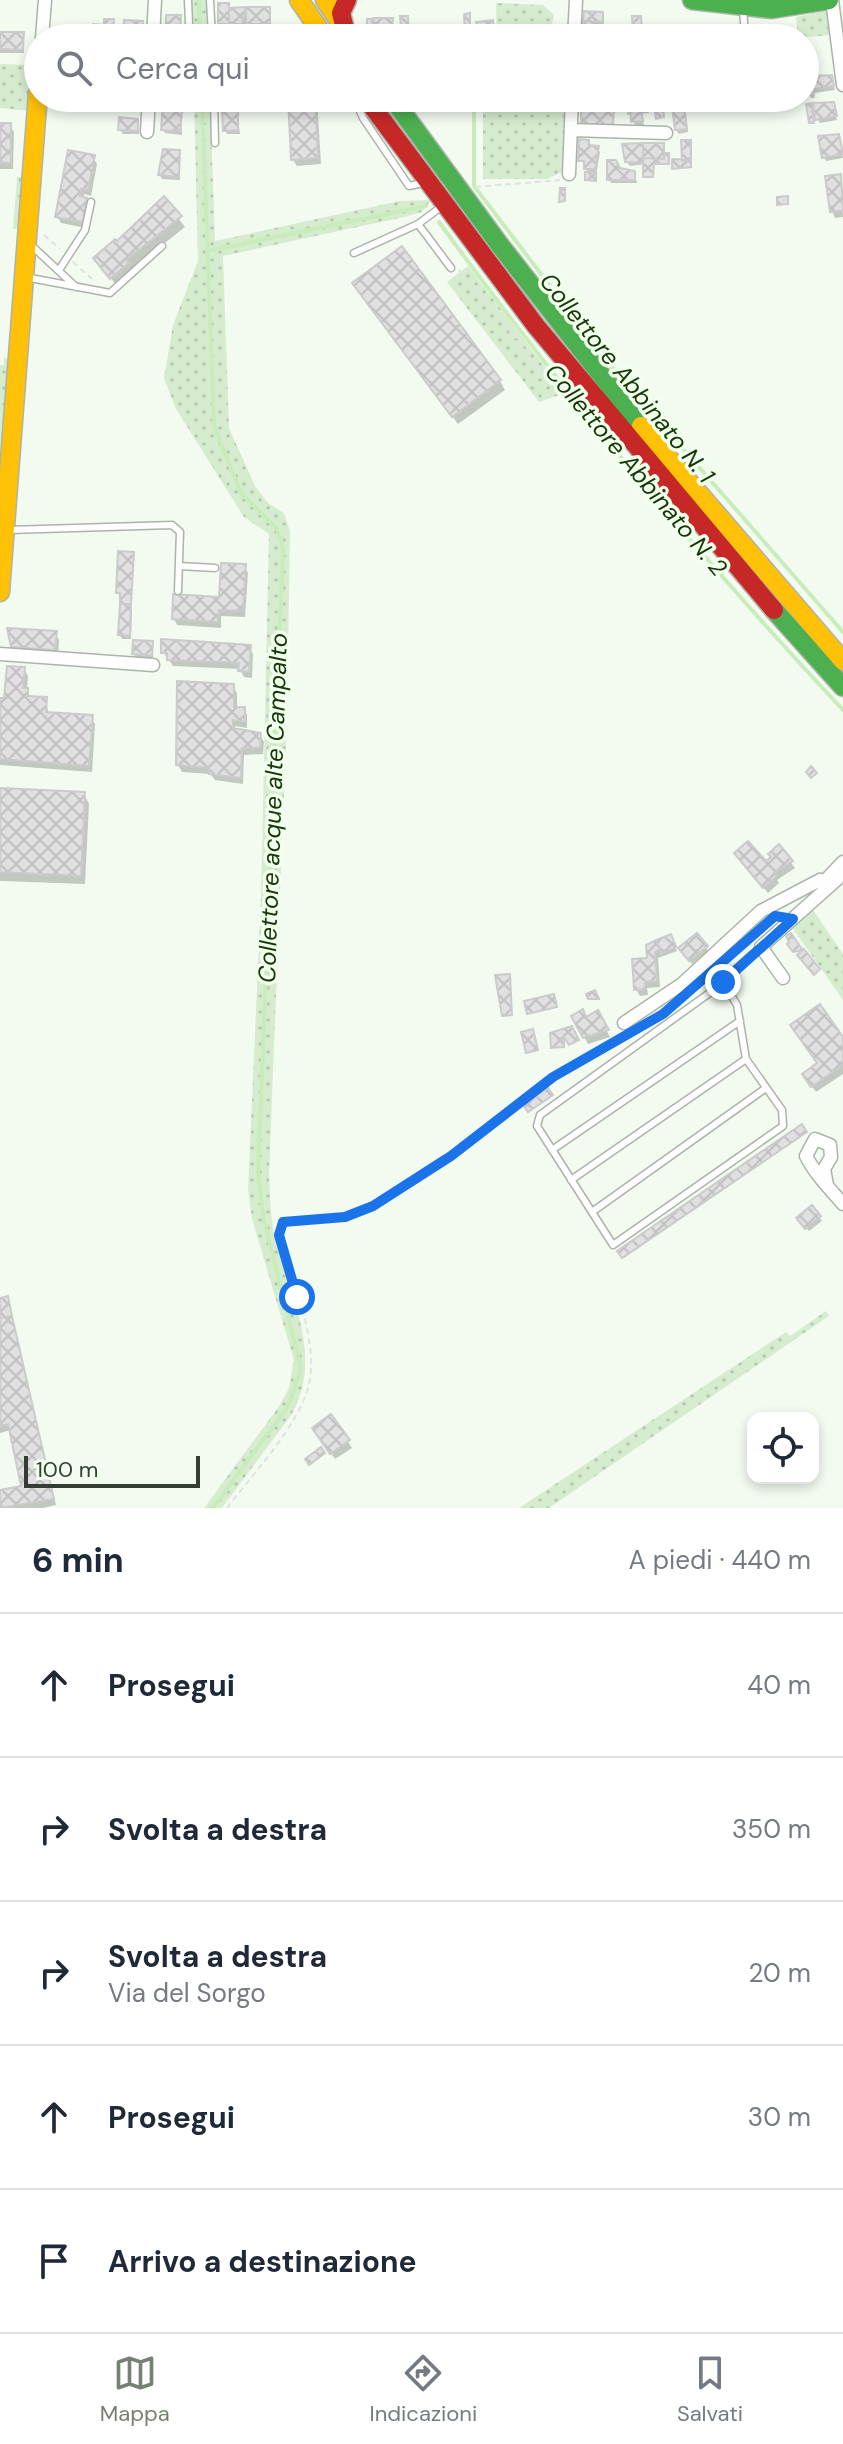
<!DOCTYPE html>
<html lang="it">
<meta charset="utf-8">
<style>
:root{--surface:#fff;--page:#f2f2f3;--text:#1f2937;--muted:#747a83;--line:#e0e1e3;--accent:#778074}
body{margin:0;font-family:"DM Sans",sans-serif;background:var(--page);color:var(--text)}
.controls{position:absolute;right:24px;bottom:24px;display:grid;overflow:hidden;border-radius:16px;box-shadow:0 4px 12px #0003}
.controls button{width:72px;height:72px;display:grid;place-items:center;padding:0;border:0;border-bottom:2px solid var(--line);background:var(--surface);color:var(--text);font:40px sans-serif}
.scale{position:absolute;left:24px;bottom:20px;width:176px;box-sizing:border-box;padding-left:8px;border:4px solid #343d31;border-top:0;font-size:22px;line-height:28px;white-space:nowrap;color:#343d31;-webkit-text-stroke:6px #f1ffed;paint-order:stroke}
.stop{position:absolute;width:24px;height:24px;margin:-18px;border:6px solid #1a73e8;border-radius:50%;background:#fff}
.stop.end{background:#1a73e8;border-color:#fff;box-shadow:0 2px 8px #0008}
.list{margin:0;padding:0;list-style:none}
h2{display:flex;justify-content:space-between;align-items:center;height:104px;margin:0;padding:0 32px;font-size:34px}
h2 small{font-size:26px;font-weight:400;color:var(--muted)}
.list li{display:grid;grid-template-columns:52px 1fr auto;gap:24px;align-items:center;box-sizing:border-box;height:144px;padding:0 32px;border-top:2px solid var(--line)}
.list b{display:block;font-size:30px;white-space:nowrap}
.list p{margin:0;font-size:26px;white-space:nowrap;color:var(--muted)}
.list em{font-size:26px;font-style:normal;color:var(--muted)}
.icon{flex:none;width:44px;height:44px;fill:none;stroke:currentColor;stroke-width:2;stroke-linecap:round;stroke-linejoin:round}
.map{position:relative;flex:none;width:843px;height:1508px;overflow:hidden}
.search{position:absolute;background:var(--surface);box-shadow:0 4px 12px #0003;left:24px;right:24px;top:24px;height:88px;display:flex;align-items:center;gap:20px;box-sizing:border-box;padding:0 28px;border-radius:44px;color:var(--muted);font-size:30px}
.sheet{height:824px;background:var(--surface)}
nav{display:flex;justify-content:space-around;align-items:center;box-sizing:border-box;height:112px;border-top:2px solid var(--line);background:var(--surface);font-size:22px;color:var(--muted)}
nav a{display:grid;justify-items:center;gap:4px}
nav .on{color:var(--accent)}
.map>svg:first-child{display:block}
.grass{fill:url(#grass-dots)}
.shadow{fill:#0003}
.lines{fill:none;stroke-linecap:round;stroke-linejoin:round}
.stream{stroke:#c8ecba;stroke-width:4}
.building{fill:url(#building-cross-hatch);stroke:#cbcbcc;stroke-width:2}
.lane-casing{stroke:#acb4aa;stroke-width:9}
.street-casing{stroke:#acb4aa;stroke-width:15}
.fast-casing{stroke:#acb4aa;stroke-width:21}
.slow-casing{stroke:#acb4aa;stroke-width:21}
.jam-casing{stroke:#acb4aa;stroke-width:21}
.path{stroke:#dfe2de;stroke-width:2;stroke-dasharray:6 4;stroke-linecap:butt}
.lane{stroke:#fdfefd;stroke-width:6}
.street{stroke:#fdfefd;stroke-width:12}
.fast{stroke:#4caf50;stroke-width:18}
.slow{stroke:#ffc107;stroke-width:18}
.jam{stroke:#c62828;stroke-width:18}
.route{stroke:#1a73e8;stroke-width:10}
.labels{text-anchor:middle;stroke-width:7;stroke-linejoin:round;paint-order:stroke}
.water-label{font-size:24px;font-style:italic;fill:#173609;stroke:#f1ffed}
</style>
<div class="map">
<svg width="843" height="1508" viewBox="0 0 843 1508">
<defs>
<pattern id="grass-dots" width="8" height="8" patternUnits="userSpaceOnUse" patternTransform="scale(2)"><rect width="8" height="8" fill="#d6eccf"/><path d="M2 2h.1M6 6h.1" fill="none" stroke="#b8cbb2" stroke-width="1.8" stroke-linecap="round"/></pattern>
<pattern id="building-cross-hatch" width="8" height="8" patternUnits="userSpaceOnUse" patternTransform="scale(2)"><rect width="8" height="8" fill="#e0e0e1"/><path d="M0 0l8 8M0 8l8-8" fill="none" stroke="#c1c1c2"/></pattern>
</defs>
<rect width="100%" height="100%" fill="#f3fbf1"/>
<path class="grass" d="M191 0H206L207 38H190Z
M496 3 543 5 554 15 552 24 518 27 516 36 532 38H497Z
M827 10 831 35 798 38 796 17Z
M0 64 33 65 29 111 0 108Z
M194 98H210L215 241 400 201 431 200 422 212 404 217 223 256 229 428 255 486 268 503 284 513 290 531 287 719 269 1173C270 1191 270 1210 273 1228 286 1291 326 1352 292 1414L222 1508H204L280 1405 289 1388 294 1360 252 1219 248 1190 261 898 269 534 244 517 176 409 164 378 173 325 198 261Z
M483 98H567L564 171 547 179H483Z
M17 177H25L22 228 13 229Z
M468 266 565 393 539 402 447 282Z
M4 357 12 363 0 497V365H4Z
M811 907 843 954V1000L791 926Z
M826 1311 829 1316 549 1508H519L786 1332 790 1336Z"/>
<path class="shadow" d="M227 5 230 10 268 9 271 28H250L246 20V29L222 28 220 24Z
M586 13 602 14 604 25H591V30L600 38H583Z
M469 17 470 36 404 38 407 18 410 37 424 36 423 29 466 27Z
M391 20 394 31 370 34 369 21Z
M112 21 114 38H96L94 35Z
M142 23 146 38H125Z
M0 34H23L24 53H0Z
M831 77 835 90 814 93 815 98H811L809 94 814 81Z
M123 98H141V101L124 100Z
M290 98H317L321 164 297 166 293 160Z
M585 98H620V104H587Z
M673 98 684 101 688 132 679 134 676 130Z
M633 101 646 102 647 113 639 105 644 125H635L633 121Z
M181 104 182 135 165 133 163 129Z
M833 104 837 120 820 123 817 119Z
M237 110 240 134H227L225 130Z
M137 121 139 134H123L120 130Z
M0 125H10L14 132 13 169H0Z
M838 136 843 158 826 161 824 157Z
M588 142 600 152 595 181H588L586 165 580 160Z
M690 142 691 168 674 169 684 162Z
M663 145 669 165 653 164V178L645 177V164L630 166 627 162Z
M179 152 180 180 162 179 160 175Z
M93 157 97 164 91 196 84 194 83 199 90 206 86 228 61 223 57 216Z
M617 167 634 172 637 183H611L609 179Z
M840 176 843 217 835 218 832 211Z
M164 199 185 227 131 270 133 273 117 286 95 259 117 244Z
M360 293 500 381 505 390 458 424Z
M120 553 132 610 131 639H122L120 635Z
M244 566 248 573 245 617 221 616V628L177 625 174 619 221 599Z
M9 630 55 633 59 640 58 656 17 653 9 638Z
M152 643 153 659 136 658 134 654Z
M249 647 253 654 252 678 244 677 240 669 173 666 163 652Z
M24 669 28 676 27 690 31 698 45 699 49 714 91 717 95 724 92 772 0 765V700H6Z
M233 686 237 693V709H244L247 715V728L235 726V731L260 735 264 742 263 754 244 755 243 784 215 780 211 774 182 772 178 765Z
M0 790 84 794 89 804 85 884 0 881Z
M779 847 795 868 777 880 779 883 768 893 736 854 766 864Z
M673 940 677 951 658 958 660 987 647 988 648 995 640 996 636 989 649 960 648 946Z
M706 947 708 951 692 964 683 953Z
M597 1013 610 1037 588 1044 573 1017 586 1019Z
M843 1041V1074L816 1092 808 1081Z
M805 1133 624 1258 619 1251Z
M812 1208 822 1221 809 1231 801 1222Z
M7 1299 56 1505 43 1508H0V1492L23 1488 11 1430 0 1433V1300Z
M331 1416 352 1448 335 1459 318 1435Z"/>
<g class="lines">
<path class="stream" d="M199 0 200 38
M202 98 214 426 241 493 277 529 283 548 258 1173 263 1216 301 1368 288 1406 213 1508
M474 98V186L615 371 843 632
M439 222C563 393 699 556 843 710
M207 251 426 206"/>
</g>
<path class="building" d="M218 3H229V24H218Z
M246 7 242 24H229V8Z
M246 7H270V24H246Z
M584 11 603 12V22L583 21Z
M470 13V35H465L464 14Z
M166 15H181L180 38H165Z
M400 16H408L409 35H422V38H402Z
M632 16H641L643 38H623V33H633Z
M373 18H393L392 28 372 27Z
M104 19H114L113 36 92 35 93 24 104 25Z
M367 19H373L372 27H378V33H367Z
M124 20 143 21V38H123Z
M493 20 494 38H481L476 22Z
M583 21H591L596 34H583Z
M464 25 465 35 451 36 450 26Z
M728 25V38H693L692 29 702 28V34L718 32 717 26Z
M436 26H450V38H436Z
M436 26V38H422L421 27Z
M0 32H24L23 50 0 49Z
M601 33V38H581V34Z
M623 33V38H605L606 34Z
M832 75 834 86 813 89 814 94 807 95 805 80H812L811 76Z
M288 98H315L318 158 291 160Z
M583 98H619L618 101 583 100Z
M646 98 648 112 640 113V105L630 106 628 115 631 99Z
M653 98H662L664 117 656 119Z
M671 98H683L687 129 675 130Z
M163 101 183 102 180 131 161 130Z
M834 102 837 116 815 120 813 103Z
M811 103 814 123H809L806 104Z
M640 105 643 121 631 122 630 106Z
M238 108V130L223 131 222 109Z
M581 109 614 110 613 125H581Z
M119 117 138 119V131L118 130Z
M0 123H11V163H0Z
M839 134 843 154 822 158 818 136Z
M579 139 589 140V145L599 146 595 169H584V161H578Z
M681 140H691V160L682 161Z
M643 143V163L625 162 622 144Z
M643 143H664V159L643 158Z
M163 149 180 150 179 177 158 175Z
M68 150 95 155 88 190 81 189 80 196 87 198 83 222 55 217Z
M664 153H669V164H654L653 177H643V158L664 159Z
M672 159 691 160V167L672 169Z
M607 160H616L620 168 635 171V180H607Z
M585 172H596V181L585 180Z
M841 174 843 210 830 212 825 176Z
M560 188H565V201L559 202Z
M164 196 182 216 126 260 129 263 110 279 93 258 115 239 117 241Z
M788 196V204L777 205V197Z
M402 246 501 380 452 417 352 283Z
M118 551 134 552 131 604H120V593H116Z
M221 563 246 564 243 611 219 610 218 622 172 619 173 594 219 597Z
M120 604H131L130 636 118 635Z
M7 628 57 631 55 650 11 647Z
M161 639 251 645 249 672 238 671 239 663 167 660V653H161Z
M133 640 153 641 152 656 132 654Z
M7 666 25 667 23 688H28V696L47 697 46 712 93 715 89 766 0 759V698H4Z
M177 681 234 684V707H245V722L233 720V728L261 733 260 748H242L241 778 209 774V768L176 765Z
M811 766 817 773 811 778 806 772Z
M0 788 85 792 81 876 0 872Z
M748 841 766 861 771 857 768 854 779 844 793 861 774 873 777 876 763 888 734 853Z
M697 933 708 946 689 961 678 948Z
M791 933 802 949 799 951 793 952 787 944 789 942 786 936Z
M671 934 676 947 661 954 656 940Z
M656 940 660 949 655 952 657 981 645 982V989L634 990 632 959 647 958 646 945Z
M804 949 820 969 814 975 797 955Z
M510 974 512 1015 502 1016 495 975Z
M595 990 599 999H588L586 994Z
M554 994 557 1007 527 1014 524 1001Z
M820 1004 843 1037V1065L811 1087 802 1074 817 1063 790 1025Z
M583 1009 586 1017 598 1010 609 1030 583 1038 571 1016Z
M572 1026 579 1040 569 1045 564 1037V1047L551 1048 550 1033Z
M533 1029 538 1050 526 1053 521 1032Z
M548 1088 553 1095 528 1112 523 1105Z
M802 1124 807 1132 622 1258 617 1251Z
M812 1205 821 1216 805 1229 796 1218Z
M8 1296 12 1316 0 1318V1298Z
M12 1316 54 1499 0 1508V1490L21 1486 8 1424 0 1426V1318Z
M331 1414 350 1440 330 1454 312 1428Z
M321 1447 325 1453 309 1465 305 1459Z"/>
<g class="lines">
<defs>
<path id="lane" d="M188 0 189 23
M210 0 212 38
M743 7 745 38
M214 98 215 143
M354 98 363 118 409 186 423 183
M441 207 418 224 451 268
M32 246 76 287
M354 253 418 224
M59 270 85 230 91 202
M25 277 110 293 162 246
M9 530 172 525 180 532 178 591
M179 566 215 568
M723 982 737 1005 746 1059 782 1110 783 1126 613 1245 537 1126 540 1115 715 989C730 974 745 960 761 947
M552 1150 740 1021
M571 1180 746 1059
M592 1212 766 1088"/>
<path id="street" d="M832 0 843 85
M42 38 45 0
M153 38 155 0
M574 38 576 0
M571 130 666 133
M147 132 149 98
M569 174 572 98
M0 654 153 665
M824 882 843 862
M783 978 761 947 843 874
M624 1023 682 984 761 911 820 880 823 883
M827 1185 824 1169 831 1157 830 1145 815 1139 806 1156C815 1174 830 1189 843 1204"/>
<path id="fast" d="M692 0 772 9 829 0
M392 98 499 244 641 426
M774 610 843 687"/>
<path id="slow" d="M299 0 325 38
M325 0 351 38
M641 426 843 661
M0 592 38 93"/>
<path id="jam" d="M345 29 341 13 347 0
M366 98 536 326 774 610"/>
</defs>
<use href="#lane" class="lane-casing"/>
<use href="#street" class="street-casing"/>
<use href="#fast" class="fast-casing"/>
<use href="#slow" class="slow-casing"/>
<use href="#jam" class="jam-casing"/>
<path class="path" d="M475 187 560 180
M44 235 60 249
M73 262 92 279
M459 270 559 393
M640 1028 674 1005
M227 1508C253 1473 303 1422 310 1379 317 1338 291 1275 279 1235V1225C302 1211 342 1224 374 1206 438 1169 490 1117 552 1077 576 1062 603 1050 627 1036"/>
<use href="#lane" class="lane"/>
<use href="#street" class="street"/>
<use href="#fast" class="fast"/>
<use href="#slow" class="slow"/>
<use href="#jam" class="jam"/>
</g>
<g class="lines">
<path class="route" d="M297 1297 279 1235 283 1222 345 1217 373 1206 451 1156 553 1077 663 1014 775 916 793 919 723 982"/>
</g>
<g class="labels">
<g class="water-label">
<text transform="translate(627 378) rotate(51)" y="8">Collettore Abbinato N. 1</text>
<text transform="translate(636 470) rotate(50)" y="8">Collettore Abbinato N. 2</text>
<text transform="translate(273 808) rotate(-88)" y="8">Collettore acque alte Campalto</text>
</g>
</g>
</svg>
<div class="controls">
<button><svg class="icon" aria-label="locate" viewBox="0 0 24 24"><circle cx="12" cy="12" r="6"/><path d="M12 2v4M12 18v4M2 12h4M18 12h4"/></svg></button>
</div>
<div class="scale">100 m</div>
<div class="stop" style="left:297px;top:1297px"></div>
<div class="stop end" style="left:723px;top:982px"></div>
<div class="search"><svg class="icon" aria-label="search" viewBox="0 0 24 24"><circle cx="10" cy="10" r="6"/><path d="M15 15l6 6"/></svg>Cerca qui</div>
</div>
<section class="sheet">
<h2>6 min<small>A piedi · 440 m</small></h2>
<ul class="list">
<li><svg class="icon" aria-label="ahead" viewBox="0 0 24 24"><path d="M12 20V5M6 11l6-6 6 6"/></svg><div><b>Prosegui</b></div><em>40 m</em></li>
<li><svg class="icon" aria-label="right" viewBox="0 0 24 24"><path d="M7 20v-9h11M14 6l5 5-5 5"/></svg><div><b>Svolta a destra</b></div><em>350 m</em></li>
<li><svg class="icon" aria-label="right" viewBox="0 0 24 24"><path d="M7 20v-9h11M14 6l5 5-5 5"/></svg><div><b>Svolta a destra</b><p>Via del Sorgo</p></div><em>20 m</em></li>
<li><svg class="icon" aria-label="ahead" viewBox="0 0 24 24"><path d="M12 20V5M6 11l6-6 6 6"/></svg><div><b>Prosegui</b></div><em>30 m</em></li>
<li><svg class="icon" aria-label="arrive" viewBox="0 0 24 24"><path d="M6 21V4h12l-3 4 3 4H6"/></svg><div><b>Arrivo a destinazione</b></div></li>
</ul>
</section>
<nav>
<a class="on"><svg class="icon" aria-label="map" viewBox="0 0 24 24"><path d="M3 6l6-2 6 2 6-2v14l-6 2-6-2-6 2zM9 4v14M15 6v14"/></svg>Mappa</a>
<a><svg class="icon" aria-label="directions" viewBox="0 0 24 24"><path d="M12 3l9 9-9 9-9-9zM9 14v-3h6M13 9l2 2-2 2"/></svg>Indicazioni</a>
<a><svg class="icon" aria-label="saved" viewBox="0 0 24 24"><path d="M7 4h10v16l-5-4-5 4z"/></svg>Salvati</a>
</nav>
